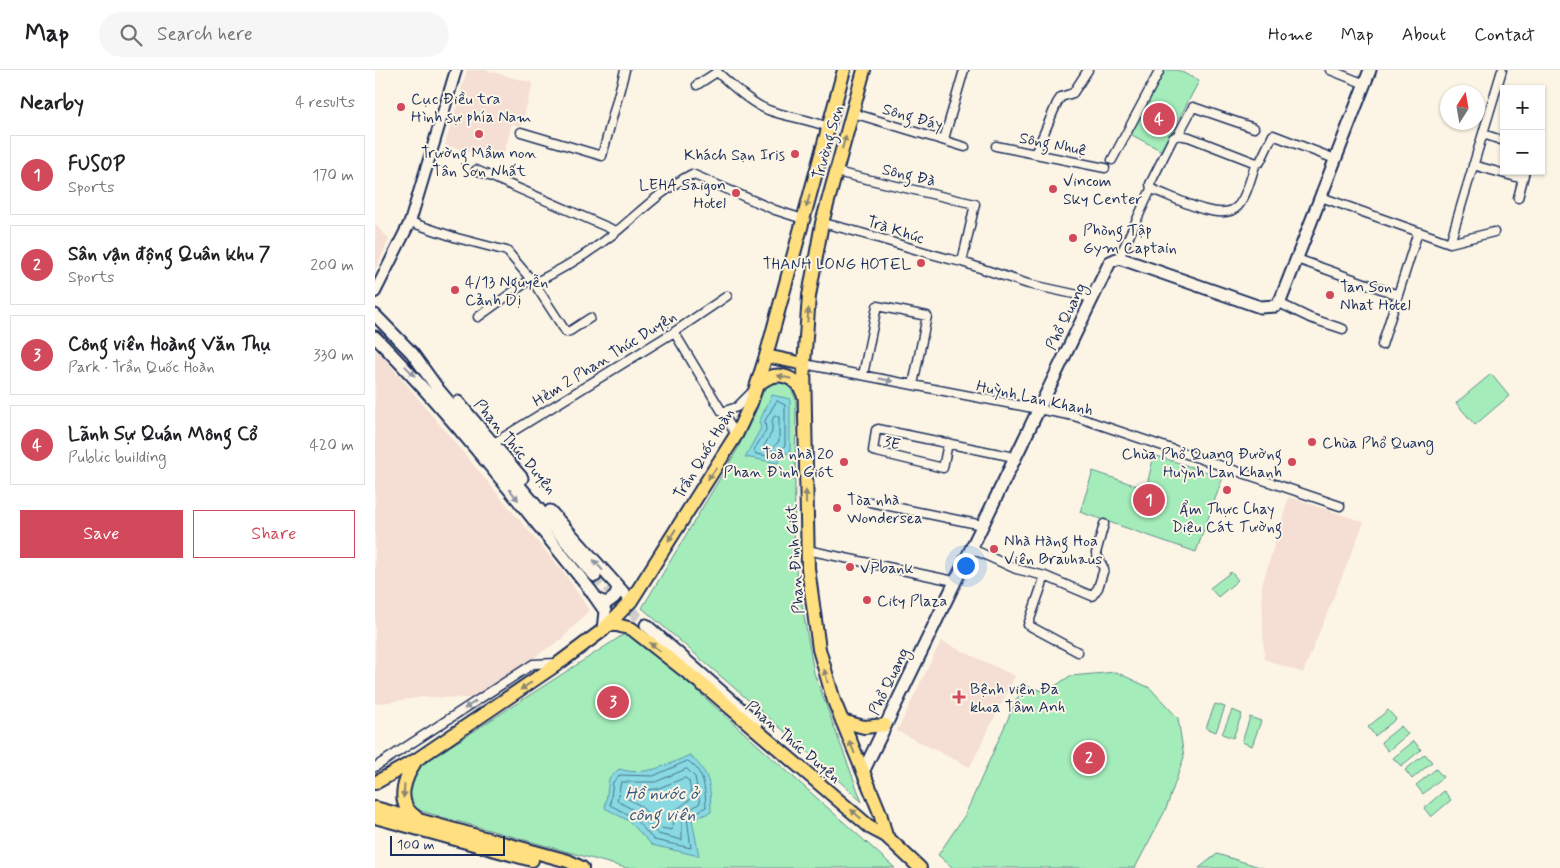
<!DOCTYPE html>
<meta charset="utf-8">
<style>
:root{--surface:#fff;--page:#f6f6f6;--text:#202124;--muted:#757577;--line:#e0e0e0;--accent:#d1495b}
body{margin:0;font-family:Mynerve,sans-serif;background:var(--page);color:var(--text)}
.controls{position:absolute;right:15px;top:15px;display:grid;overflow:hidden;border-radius:0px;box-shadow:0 1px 4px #0004}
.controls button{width:45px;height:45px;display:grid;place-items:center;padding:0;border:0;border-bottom:1px solid var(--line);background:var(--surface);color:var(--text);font:25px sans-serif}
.compass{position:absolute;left:1065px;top:15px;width:45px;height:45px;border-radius:50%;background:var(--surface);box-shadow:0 1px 4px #0004;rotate:11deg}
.scale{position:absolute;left:15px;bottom:12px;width:115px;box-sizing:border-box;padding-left:5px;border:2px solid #1b2f5e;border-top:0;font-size:14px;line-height:18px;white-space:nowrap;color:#1b2f5e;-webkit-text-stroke:4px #fcf5e5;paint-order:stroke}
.you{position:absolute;left:590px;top:495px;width:18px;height:18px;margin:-12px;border:4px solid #fff;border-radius:50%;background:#1a73e8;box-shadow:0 0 0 8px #1a73e833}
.badge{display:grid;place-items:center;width:32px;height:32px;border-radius:50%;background:var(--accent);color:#fff;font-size:16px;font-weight:700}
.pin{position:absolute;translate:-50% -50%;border:2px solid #fff;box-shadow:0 1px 5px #0006}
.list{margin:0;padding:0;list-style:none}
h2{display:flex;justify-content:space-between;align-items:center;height:65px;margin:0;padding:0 20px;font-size:21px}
h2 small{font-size:16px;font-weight:400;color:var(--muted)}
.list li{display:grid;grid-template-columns:32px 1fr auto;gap:15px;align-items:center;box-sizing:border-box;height:80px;margin:0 10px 10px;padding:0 10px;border:1px solid var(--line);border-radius:0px}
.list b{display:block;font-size:19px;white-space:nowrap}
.list p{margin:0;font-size:16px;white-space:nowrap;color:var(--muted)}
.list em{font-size:16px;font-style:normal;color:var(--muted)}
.actions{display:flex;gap:10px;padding:15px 20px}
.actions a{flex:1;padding:11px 0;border:1px solid var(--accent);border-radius:0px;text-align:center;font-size:18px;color:var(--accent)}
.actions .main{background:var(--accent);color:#fff}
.icon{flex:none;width:28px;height:28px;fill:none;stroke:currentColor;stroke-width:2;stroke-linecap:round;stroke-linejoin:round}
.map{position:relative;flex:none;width:1185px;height:798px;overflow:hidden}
header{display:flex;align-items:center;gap:30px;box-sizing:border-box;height:70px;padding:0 25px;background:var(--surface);border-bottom:1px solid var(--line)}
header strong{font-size:24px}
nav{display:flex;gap:28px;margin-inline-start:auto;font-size:18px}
.search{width:350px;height:45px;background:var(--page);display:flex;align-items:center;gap:12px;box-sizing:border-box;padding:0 18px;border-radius:28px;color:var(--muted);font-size:19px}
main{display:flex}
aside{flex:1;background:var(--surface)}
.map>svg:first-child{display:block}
.built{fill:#f5ded3}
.green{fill:#a4ecba;stroke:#608e8c}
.water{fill:#88d9e1;stroke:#5c95ad}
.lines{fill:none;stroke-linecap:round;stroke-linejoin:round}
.shore{stroke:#477392;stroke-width:1}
.secondary-tunnel{stroke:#cfcdca;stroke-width:11;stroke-dasharray:11 5.5;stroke-linecap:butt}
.minor-casing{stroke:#1b2f5e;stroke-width:11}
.tertiary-casing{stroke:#1b2f5e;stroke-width:14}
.secondary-casing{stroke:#1b2f5e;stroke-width:15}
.primary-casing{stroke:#1b2f5e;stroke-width:16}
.minor{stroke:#fcf5e5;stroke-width:8}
.tertiary{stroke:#fcf5e5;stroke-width:10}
.secondary{stroke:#fcf5e5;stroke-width:11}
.primary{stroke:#ffdf80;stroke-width:12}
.oneway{fill:#8d876f}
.oneway2{fill:#8c92a2}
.poi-dot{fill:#d1495b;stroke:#fcf5e5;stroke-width:2}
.labels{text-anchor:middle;stroke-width:4;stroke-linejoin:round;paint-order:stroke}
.poi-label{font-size:16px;fill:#1b2f5e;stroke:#fcf5e5;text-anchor:start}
.street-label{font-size:16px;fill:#1b2f5e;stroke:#fcf5e5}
.water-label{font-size:18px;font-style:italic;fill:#365a7f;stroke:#fcf5e5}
</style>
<header>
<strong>Map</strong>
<div class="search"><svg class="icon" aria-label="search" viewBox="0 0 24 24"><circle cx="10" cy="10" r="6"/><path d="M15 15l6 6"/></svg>Search here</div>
<nav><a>Home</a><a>Map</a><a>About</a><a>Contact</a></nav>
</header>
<main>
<aside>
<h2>Nearby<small>4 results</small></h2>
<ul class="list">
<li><span class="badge">1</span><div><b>FUSOP</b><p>Sports</p></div><em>170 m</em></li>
<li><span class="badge">2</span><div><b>Sân vận động Quân khu 7</b><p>Sports</p></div><em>200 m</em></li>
<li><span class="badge">3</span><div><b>Công viên Hoàng Văn Thụ</b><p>Park · Trần Quốc Hoàn</p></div><em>330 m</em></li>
<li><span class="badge">4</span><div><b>Lãnh Sự Quán Mông Cổ</b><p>Public building</p></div><em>420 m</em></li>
</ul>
<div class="actions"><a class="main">Save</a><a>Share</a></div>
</aside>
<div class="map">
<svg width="1185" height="798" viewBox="0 0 1185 798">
<rect width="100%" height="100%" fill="#fcf5e5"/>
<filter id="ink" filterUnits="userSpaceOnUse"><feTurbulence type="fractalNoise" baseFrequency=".02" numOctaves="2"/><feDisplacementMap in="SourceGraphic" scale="10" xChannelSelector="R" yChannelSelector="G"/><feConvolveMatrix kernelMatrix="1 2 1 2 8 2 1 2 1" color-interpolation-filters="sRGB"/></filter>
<g filter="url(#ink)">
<path class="built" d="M92 0H111L158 13 146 56 137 54 127 90 70 75Z
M0 154 14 169 0 201Z
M0 280 11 290 192 507 214 540 187 569 96 628 48 627 0 634Z
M914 427 989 452 928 603 889 589 887 515Z
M566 571 640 606 595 697 522 661Z"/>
<path class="green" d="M788 0H803L824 11 787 81 755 64Z
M1116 304 1134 326 1100 355 1081 333Z
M403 312C414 314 419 321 421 332L419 489 439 603 487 732 424 674 267 538 362 380 389 320 395 314Z
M779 385 848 407 821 482 705 442 718 401 771 419Z
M856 502 863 510 843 527 835 518Z
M251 563 260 565 520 798H251L42 740 32 729 40 699Z
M741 602 775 618 803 648 809 687 791 739 760 798H578L563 785 590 745 648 615 671 622 695 606Z
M840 634 850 637 841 662 831 658Z
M857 640 867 644 858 668 847 664Z
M1013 640 1021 649 1000 666 993 657Z
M875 647 886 651 877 676 867 672Z
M1026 656 1033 664 1013 681 1006 672Z
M1039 671 1046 680 1026 696 1018 688Z
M1050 684 1057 692 1037 709 1030 700Z
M1061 699 1068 707 1048 724 1041 715Z
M1069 721 1076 730 1056 747 1049 738Z
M842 784 888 798H824Z"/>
<path class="water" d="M397 325 415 329V384L408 382 403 393 370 387 386 358 384 352Z
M315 685C336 706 335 713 336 742L317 750 324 786 277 775 254 751 230 738 234 709 244 699C270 707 292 695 315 685Z"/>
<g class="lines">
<path class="shore" d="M402 331 410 335V376L404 379 399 387 381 384 379 380 391 360 390 351Z
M400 345 404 347V371L396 380 390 379 389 376 397 362V352Z
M313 691C330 702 330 719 331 737L312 748 316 778 279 770 258 747 235 735 238 712 245 705 278 706Z
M312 699 320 707 325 733 307 745V770L283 764 262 742 242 731 246 712H280Z
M310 708 314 711 317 728 301 740 297 760 286 758 266 736 250 727 252 721 281 719Z"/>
<path class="secondary-tunnel" d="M220 506 271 555"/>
<defs>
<path id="minor" d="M955 0 990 14
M322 15 342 2C357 15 374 32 393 40 412 47 433 49 453 57
M478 43 590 77
M146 62 227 86 250 0
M1108 64 1129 71
M803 65 818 37 879 58
M569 69 589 0
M621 76 730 98
M660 84 682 33 686 27 698 23 713 0
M737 90 785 0
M1098 95 1148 109
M101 100 241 161
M461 102 600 134 587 192 653 214 717 228
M776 119C796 125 846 155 863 136 872 126 876 106 881 93L885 92 898 65 960 89
M946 127 1075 173 1119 162
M1143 128 1150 101
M35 152 82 168 132 181 159 213C188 199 216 182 241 162 266 141 288 119 317 104L400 140 428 149
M447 153C494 163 539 181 587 192
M1075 173 1127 0
M744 188 776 119 775 114 798 68 803 65 814 67 881 93
M922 189 1023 225
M159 213 191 262 195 261 215 248
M904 233 935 248 968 259
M103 247 156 209
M299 262 361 365
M1007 275 1043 162
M429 294 699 346 965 436
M488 305 502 236 552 246 538 315
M347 342 362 337 377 322
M119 373 299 262 352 226
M573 373 568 398 498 381 501 360 503 359 639 387
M495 432 607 455
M595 478 641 499 670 506 717 526 723 518 729 499 721 483 729 454
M432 480 579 511
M670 506 653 555 703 582
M0 697 158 594 182 593"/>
<path id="tertiary" d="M0 222 35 152 81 0"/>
<path id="secondary" d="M0 245 37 283 63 319 220 506
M0 267C78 346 146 434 216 521L230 541 228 560
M83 332 147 408
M175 441 256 531
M223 530 231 533C238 529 244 525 242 516
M271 555 382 653
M488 702 735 192 744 188 885 237 901 236 906 229 995 0"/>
<path id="primary" d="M489 0 447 153 434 226 429 294 433 498 444 579 459 631 505 743 511 766 545 798
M391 286 429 294
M383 315C400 299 421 304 429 326
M232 555H242L257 559 337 622 496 758 511 766
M467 651 489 657 510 655
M41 690C30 708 19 733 41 747
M0 713 41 690 184 593 228 560 256 531 361 365 376 333 391 286 469 0
M0 738 193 791 207 798
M0 747 157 790"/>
</defs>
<use href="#minor" class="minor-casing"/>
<use href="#tertiary" class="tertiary-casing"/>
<use href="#secondary" class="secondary-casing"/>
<use href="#primary" class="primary-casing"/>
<use href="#minor" class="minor"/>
<use href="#tertiary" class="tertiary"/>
<use href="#secondary" class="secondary"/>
<use href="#primary" class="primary"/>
</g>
<defs><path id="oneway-solid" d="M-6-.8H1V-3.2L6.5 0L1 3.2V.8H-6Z" transform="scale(1.25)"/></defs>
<g class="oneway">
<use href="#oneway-solid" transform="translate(469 72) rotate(-74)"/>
<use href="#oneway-solid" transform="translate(433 131) rotate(105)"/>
<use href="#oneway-solid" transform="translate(433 245) rotate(-85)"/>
<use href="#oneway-solid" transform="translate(409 307) rotate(-167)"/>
<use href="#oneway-solid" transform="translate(337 404) rotate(125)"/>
<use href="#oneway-solid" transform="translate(431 427) rotate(-91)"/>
<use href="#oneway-solid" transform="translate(297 465) rotate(122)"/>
<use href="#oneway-solid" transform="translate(280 577) rotate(-141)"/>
<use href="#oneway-solid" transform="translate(451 606) rotate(-105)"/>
<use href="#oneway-solid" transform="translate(151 616) rotate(146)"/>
<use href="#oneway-solid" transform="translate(477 677) rotate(-112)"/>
<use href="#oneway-solid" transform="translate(29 721) rotate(94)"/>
<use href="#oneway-solid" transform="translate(481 744) rotate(-139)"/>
</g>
<g class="oneway2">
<use href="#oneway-solid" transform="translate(35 301) rotate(46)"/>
<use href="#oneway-solid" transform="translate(511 310) rotate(12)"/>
<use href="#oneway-solid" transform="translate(139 425) rotate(51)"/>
<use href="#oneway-solid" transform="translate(223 495) rotate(-131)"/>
<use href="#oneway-solid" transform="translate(95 635) rotate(147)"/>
</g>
</g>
<g class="poi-dot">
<circle cx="26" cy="37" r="5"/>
<circle cx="104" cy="64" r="5"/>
<circle cx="420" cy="84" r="5"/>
<circle cx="678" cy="119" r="5"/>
<circle cx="361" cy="123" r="5"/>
<circle cx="698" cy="168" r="5"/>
<circle cx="546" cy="193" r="5"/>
<circle cx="80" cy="220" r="5"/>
<circle cx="955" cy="225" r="5"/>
<circle cx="937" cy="372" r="5"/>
<circle cx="469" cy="392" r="5"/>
<circle cx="917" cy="392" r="5"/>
<circle cx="852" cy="420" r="5"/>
<circle cx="462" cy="438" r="5"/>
<circle cx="619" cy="479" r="5"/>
<circle cx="475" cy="497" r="5"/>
<circle cx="492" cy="530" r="5"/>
<path d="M581.5 619.5h5v5h5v5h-5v5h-5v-5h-5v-5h5z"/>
</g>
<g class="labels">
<g class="poi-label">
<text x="36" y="34">Cục Điều tra<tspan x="36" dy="18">Hình sự phía Nam</tspan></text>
<text x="104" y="88" text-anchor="middle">Trường Mầm non<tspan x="104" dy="18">Tân Sơn Nhất</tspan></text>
<text x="410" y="90" text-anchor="end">Khách Sạn Iris</text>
<text x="688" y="116">Vincom<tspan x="688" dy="18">Sky Center</tspan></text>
<text x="351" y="120" text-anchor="end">LEHA Saigon<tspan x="351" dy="18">Hotel</tspan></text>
<text x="708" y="165">Phòng Tập<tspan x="708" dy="18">Gym Captain</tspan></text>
<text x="536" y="199" text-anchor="end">THANH LONG HOTEL</text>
<text x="90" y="217">4/13 Nguyễn<tspan x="90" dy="18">Cảnh Dị</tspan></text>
<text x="965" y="222">Tan Son<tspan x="965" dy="18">Nhat Hotel</tspan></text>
<text x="947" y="378">Chùa Phổ Quang</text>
<text x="459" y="389" text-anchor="end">Toà nhà 20<tspan x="459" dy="18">Phan Đình Giót</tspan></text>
<text x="907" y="389" text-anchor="end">Chùa Phổ Quang Đường<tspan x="907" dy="18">Huỳnh Lan Khanh</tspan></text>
<text x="472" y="435">Tòa nhà<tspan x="472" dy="18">Wondersea</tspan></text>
<text x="852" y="444" text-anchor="middle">Ẩm Thực Chay<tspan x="852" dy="18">Diệu Cát Tường</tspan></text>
<text x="629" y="476">Nhà Hàng Hoa<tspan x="629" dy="18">Viên Brauhaus</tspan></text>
<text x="485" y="503">VPbank</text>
<text x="502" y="536">City Plaza</text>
<text x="595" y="624">Bệnh viện Đa<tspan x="595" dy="18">khoa Tâm Anh</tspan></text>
</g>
<g class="street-label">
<text transform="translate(538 46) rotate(16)" y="6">Sông Đáy</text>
<text transform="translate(452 72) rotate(-74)" y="6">Trường Sơn</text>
<text transform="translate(678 73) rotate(11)" y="6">Sông Nhuệ</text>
<text transform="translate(534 104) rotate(13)" y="6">Sông Đà</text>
<text transform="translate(521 159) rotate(18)" y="6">Trà Khúc</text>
<text transform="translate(690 246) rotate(-64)" y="6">Phổ Quang</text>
<text transform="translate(229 288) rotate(-32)" y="6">Hẻm 2 Phan Thúc Duyện</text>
<text transform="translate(660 327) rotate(12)" y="6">Huỳnh Lan Khanh</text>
<text transform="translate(517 372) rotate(15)" y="6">3E</text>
<text transform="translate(141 376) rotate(50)" y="6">Phan Thúc Duyện</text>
<text transform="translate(328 383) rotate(-59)" y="6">Trần Quốc Hoàn</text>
<text transform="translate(419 489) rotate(-94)" y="6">Phan Đình Giót</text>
<text transform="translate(513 611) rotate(-64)" y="6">Phổ Quang</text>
<text transform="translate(419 671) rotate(40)" y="6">Phan Thúc Duyện</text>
</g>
<g class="water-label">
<text x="287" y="729">Hồ nước ở<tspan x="287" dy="21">công viên</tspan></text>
</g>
</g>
</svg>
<div class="controls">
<button>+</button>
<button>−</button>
</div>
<svg class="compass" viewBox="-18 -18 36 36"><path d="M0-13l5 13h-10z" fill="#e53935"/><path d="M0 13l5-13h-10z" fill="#757577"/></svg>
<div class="scale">100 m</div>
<div class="you"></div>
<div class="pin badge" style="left:774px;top:430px">1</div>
<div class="pin badge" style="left:714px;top:688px">2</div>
<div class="pin badge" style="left:238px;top:632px">3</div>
<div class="pin badge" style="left:784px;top:49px">4</div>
</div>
</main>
